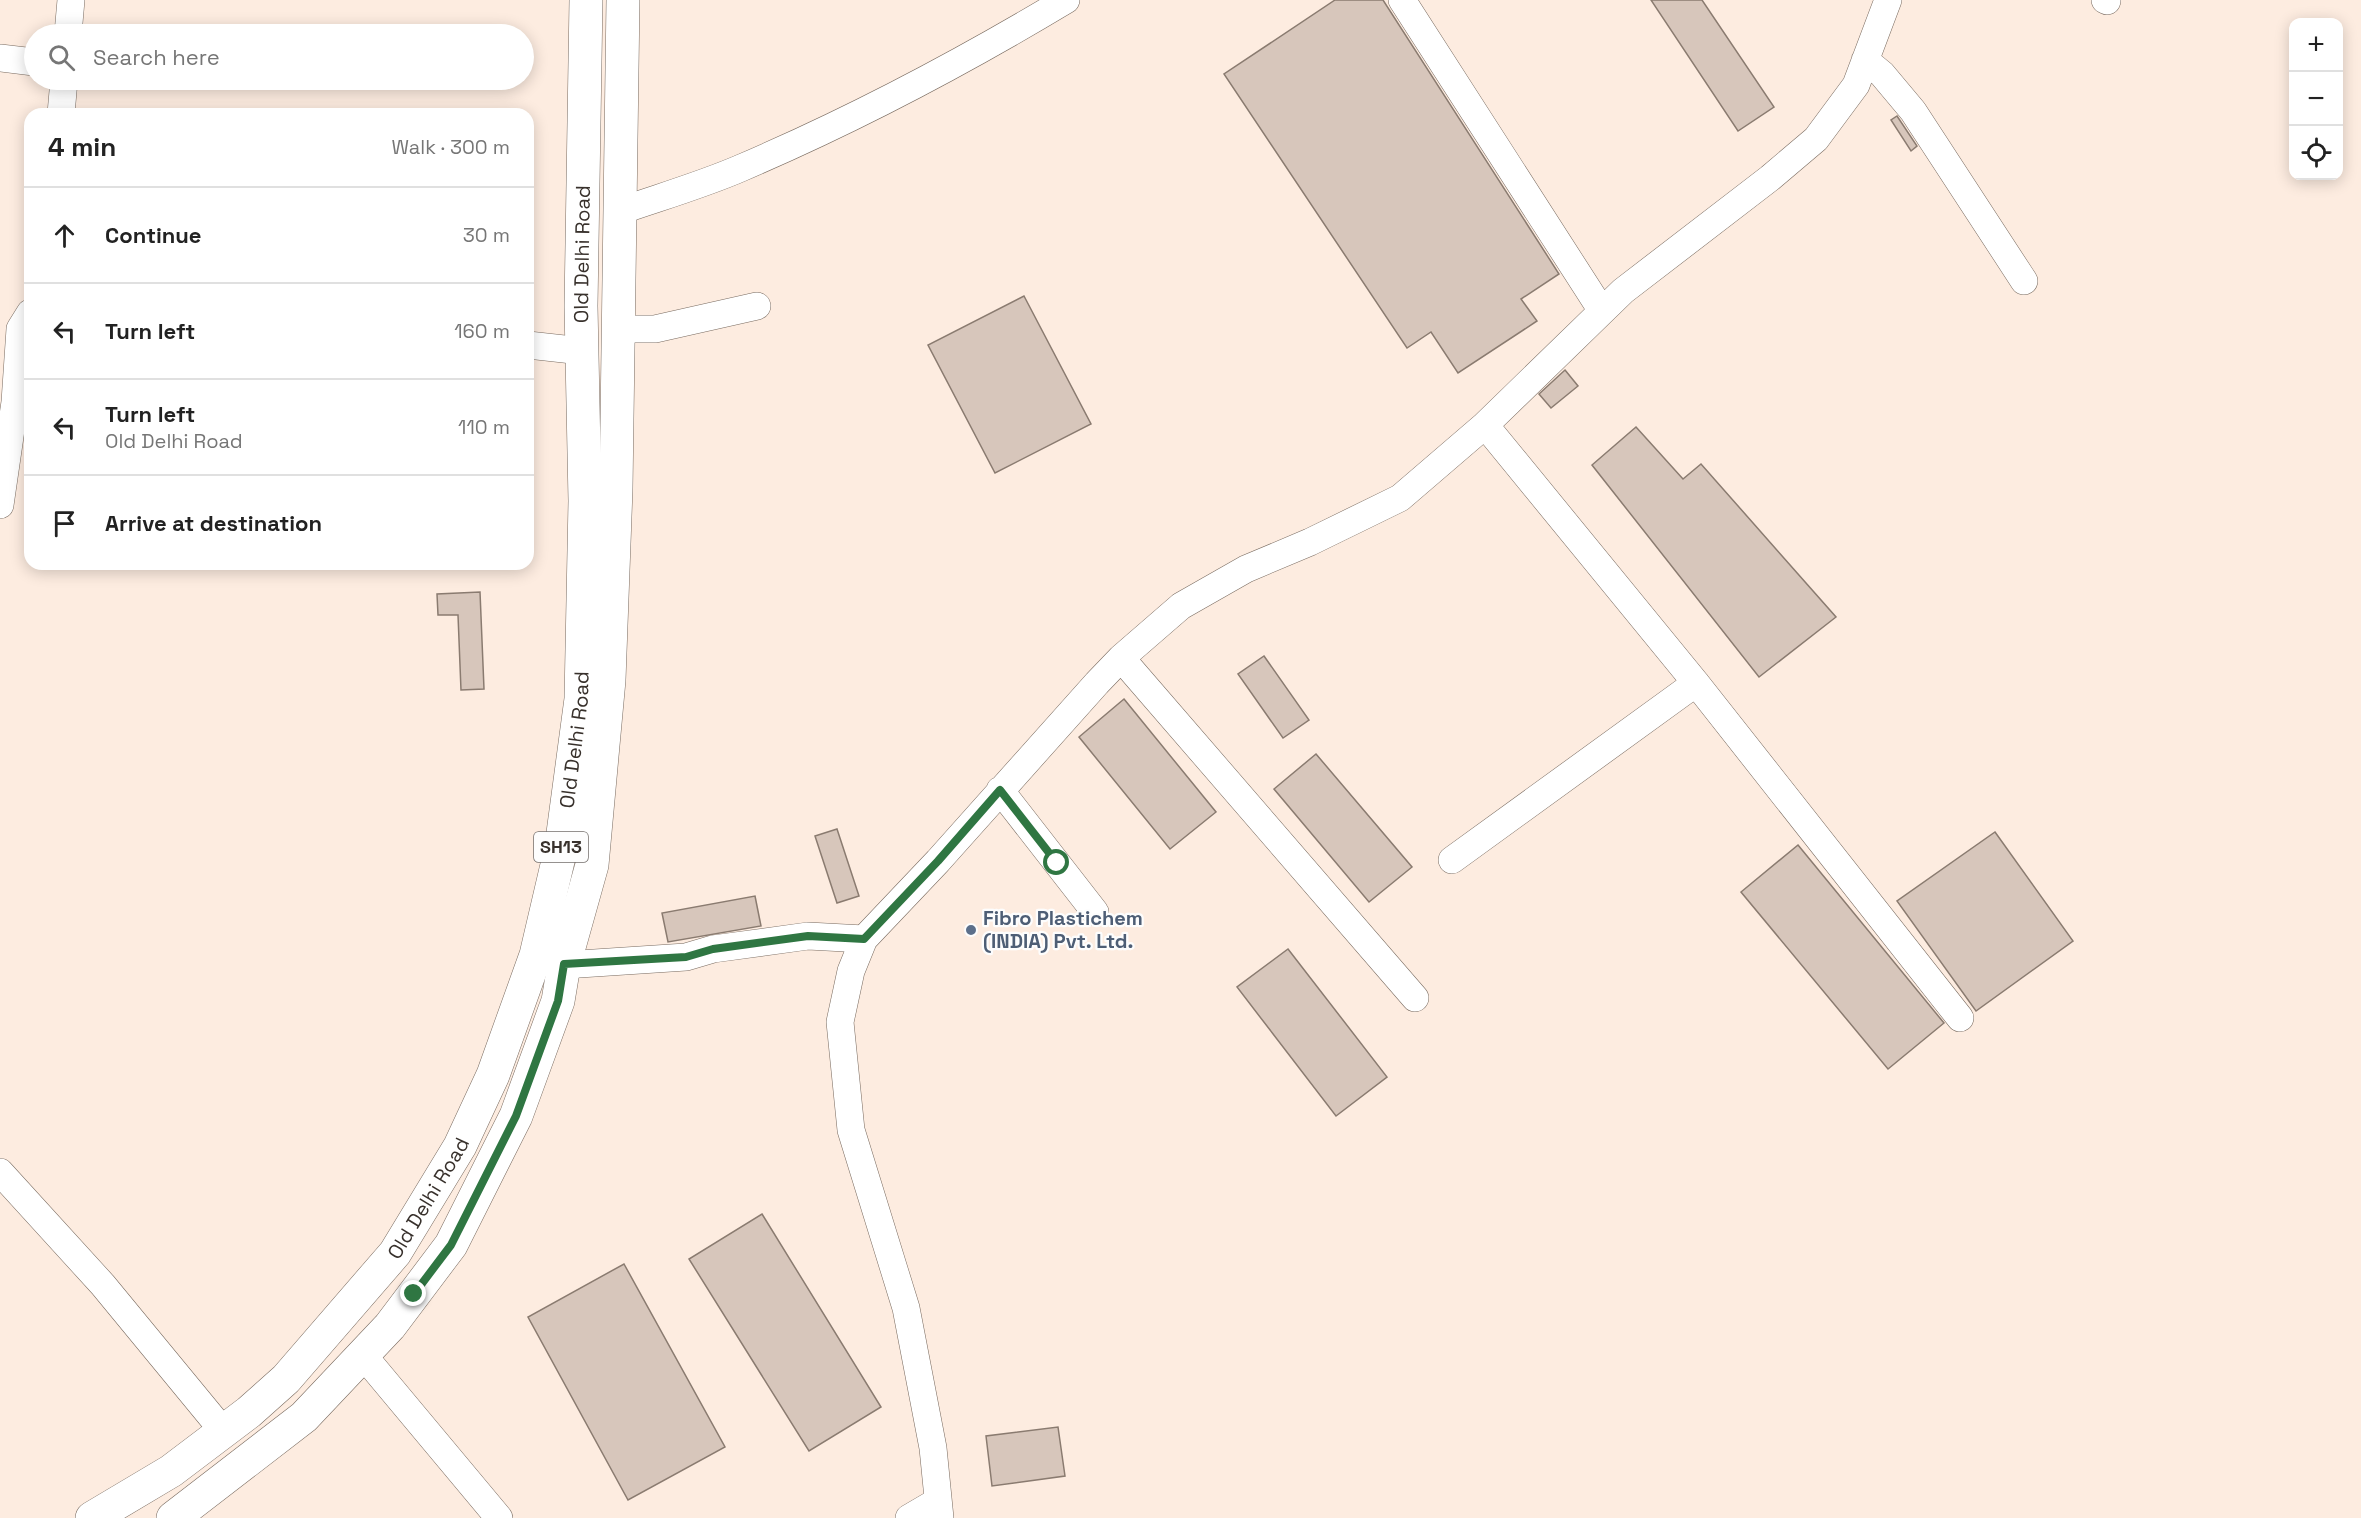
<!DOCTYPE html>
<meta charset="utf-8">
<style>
:root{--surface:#fff;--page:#f2f2f2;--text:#222;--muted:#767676;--line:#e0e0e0}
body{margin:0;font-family:"Space Grotesk",sans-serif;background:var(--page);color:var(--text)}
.controls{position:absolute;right:18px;top:18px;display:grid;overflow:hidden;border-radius:12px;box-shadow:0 3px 15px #0003}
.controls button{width:54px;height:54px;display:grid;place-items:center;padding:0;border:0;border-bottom:2px solid var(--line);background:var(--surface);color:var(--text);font:30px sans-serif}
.stop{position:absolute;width:18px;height:18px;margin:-14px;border:4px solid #2f7642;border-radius:50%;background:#fff}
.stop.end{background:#2f7642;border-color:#fff;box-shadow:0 2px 6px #0008}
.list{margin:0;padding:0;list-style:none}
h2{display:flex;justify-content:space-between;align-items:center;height:78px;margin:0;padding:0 24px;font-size:26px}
h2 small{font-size:20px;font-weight:400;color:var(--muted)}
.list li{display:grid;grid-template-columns:39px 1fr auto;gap:18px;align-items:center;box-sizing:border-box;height:96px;padding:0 24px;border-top:2px solid var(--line)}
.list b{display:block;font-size:22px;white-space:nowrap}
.list p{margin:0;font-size:20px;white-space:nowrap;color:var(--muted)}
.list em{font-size:20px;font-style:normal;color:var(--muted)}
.icon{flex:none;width:33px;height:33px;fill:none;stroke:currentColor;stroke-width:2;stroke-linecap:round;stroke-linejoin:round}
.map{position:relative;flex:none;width:2361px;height:1518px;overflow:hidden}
.search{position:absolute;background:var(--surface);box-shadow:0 3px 15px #0003;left:24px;top:24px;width:510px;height:66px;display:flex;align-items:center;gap:15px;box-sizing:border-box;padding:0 21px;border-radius:33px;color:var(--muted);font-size:22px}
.panel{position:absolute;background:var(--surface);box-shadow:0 3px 15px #0003;left:24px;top:108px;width:510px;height:462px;border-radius:18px}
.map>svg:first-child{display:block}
.building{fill:#d7c6bb;stroke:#8a7b70;stroke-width:1.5}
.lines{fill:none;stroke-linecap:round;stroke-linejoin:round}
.minor-casing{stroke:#796b60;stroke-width:28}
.major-casing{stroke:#796b60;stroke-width:34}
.minor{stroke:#fff;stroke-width:27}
.major{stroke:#fff;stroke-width:33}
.route{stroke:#2f7642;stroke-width:8}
.service-dot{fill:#5c6f8a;stroke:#fdfdfd;stroke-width:2}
.labels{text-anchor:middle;stroke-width:4.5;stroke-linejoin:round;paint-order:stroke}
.shield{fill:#fdfdfd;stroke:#736e6b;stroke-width:1.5}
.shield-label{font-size:18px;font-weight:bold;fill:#38312c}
.street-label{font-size:20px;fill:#38312c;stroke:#fdfdfd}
.service-label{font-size:20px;font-weight:bold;fill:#4e5e75;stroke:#fdfdfd;text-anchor:start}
</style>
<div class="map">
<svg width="2361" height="1518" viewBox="0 0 2361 1518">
<rect width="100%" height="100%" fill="#fdece0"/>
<path class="building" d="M1335 0H1383L1559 274 1521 299 1537 321 1458 373 1431 332 1407 348 1224 74Z
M1651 0H1702L1774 107 1738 131Z
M1897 116 1917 146 1911 151 1891 120Z
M1024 296 1091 424 995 473 928 345Z
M1565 370 1578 386 1551 408 1539 394Z
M1636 427 1683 479 1701 464 1836 617 1759 677 1592 465Z
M480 592 484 689 461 690 458 615H438L437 594Z
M1264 656 1309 720 1283 738 1238 674Z
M1124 699 1216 812 1170 849 1079 737Z
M1316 754 1412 867 1369 902 1274 789Z
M837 829 859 896 837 903 815 836Z
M1995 832 2073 941 1976 1011 1897 901Z
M1798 845 1944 1023 1888 1069 1741 892Z
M755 896 761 926 668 942 662 913Z
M1288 949 1387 1077 1336 1116 1237 987Z
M762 1214 881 1407 809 1451 689 1259Z
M624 1264 725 1447 628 1500 528 1317Z
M1058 1427 1065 1476 992 1486 986 1436Z"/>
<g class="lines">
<defs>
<path id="minor" d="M1402 0 1602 311
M2105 0 2107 1
M68 34 71 0
M0 58 34 62
M1865 60 1882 74 1913 111 2024 281
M61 114 64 80
M620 211C660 197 702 185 741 168 853 120 961 63 1066 0
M618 329H655L757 306
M528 345 582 351
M1485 425 1696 683 1960 1018
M0 505 15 402 20 329 30 313
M1121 658 1415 998
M1000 790 1095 912
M1452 860 1696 683
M564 965 686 957 713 949 808 936 864 939
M0 1172 103 1285 224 1432
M363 1355 499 1518
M909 1518 938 1501
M940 1518 933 1448 906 1308 851 1130 840 1022 851 971 864 939 938 861 1097 683 1121 658 1181 606 1246 569 1310 542 1400 498 1485 425 1623 291 1770 178 1816 139 1856 85 1888 0"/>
<g id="major">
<path id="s1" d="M92 1518 171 1471 249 1412 286 1379 395 1253 460 1146 493 1075 536 955 561 848 581 699 585 501 581 306 586 0"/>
<path d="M173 1518 304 1417 390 1326 451 1245 516 1116 558 1001 564 965 592 865 609 680 616 489 623 0"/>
</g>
</defs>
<use href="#minor" class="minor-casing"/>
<use href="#major" class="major-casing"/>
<use href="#minor" class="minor"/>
<use href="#major" class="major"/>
</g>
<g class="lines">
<path class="route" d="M414 1294 451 1245 516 1116 558 1001 564 964 686 957 713 949 808 936 864 939 938 861 1000 790 1057 863"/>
</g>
<circle class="service-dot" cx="971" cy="930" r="6"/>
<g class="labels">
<rect class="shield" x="534" y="832" width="54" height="30" rx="4.5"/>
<g class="shield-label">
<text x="561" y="853">SH13</text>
</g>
<g class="street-label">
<text dy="7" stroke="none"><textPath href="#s1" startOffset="1442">Old Delhi Road</textPath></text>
<text dy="7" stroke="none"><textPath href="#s1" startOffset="956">Old Delhi Road</textPath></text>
<text dy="7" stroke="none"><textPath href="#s1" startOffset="470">Old Delhi Road</textPath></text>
</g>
<g class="service-label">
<text x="983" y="925">Fibro Plastichem<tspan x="983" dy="23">(INDIA) Pvt. Ltd.</tspan></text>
</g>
</g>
</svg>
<div class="controls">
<button>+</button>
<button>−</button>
<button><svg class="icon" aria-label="locate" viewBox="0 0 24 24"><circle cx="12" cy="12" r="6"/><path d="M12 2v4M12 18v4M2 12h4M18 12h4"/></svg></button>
</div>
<div class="stop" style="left:1057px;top:863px"></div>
<div class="stop end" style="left:414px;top:1294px"></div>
<div class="search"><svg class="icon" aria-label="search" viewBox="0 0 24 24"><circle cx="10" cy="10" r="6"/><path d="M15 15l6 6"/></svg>Search here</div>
<section class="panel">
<h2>4 min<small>Walk · 300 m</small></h2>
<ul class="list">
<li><svg class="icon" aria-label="ahead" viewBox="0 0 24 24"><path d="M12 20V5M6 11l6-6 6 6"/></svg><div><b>Continue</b></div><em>30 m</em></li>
<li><svg class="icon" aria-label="left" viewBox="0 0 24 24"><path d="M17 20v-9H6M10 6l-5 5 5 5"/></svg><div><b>Turn left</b></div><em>160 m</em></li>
<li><svg class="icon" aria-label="left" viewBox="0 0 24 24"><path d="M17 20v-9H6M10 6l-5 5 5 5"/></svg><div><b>Turn left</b><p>Old Delhi Road</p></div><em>110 m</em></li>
<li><svg class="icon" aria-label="arrive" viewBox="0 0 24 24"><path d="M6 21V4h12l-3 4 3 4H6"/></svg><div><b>Arrive at destination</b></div></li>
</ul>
</section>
</div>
